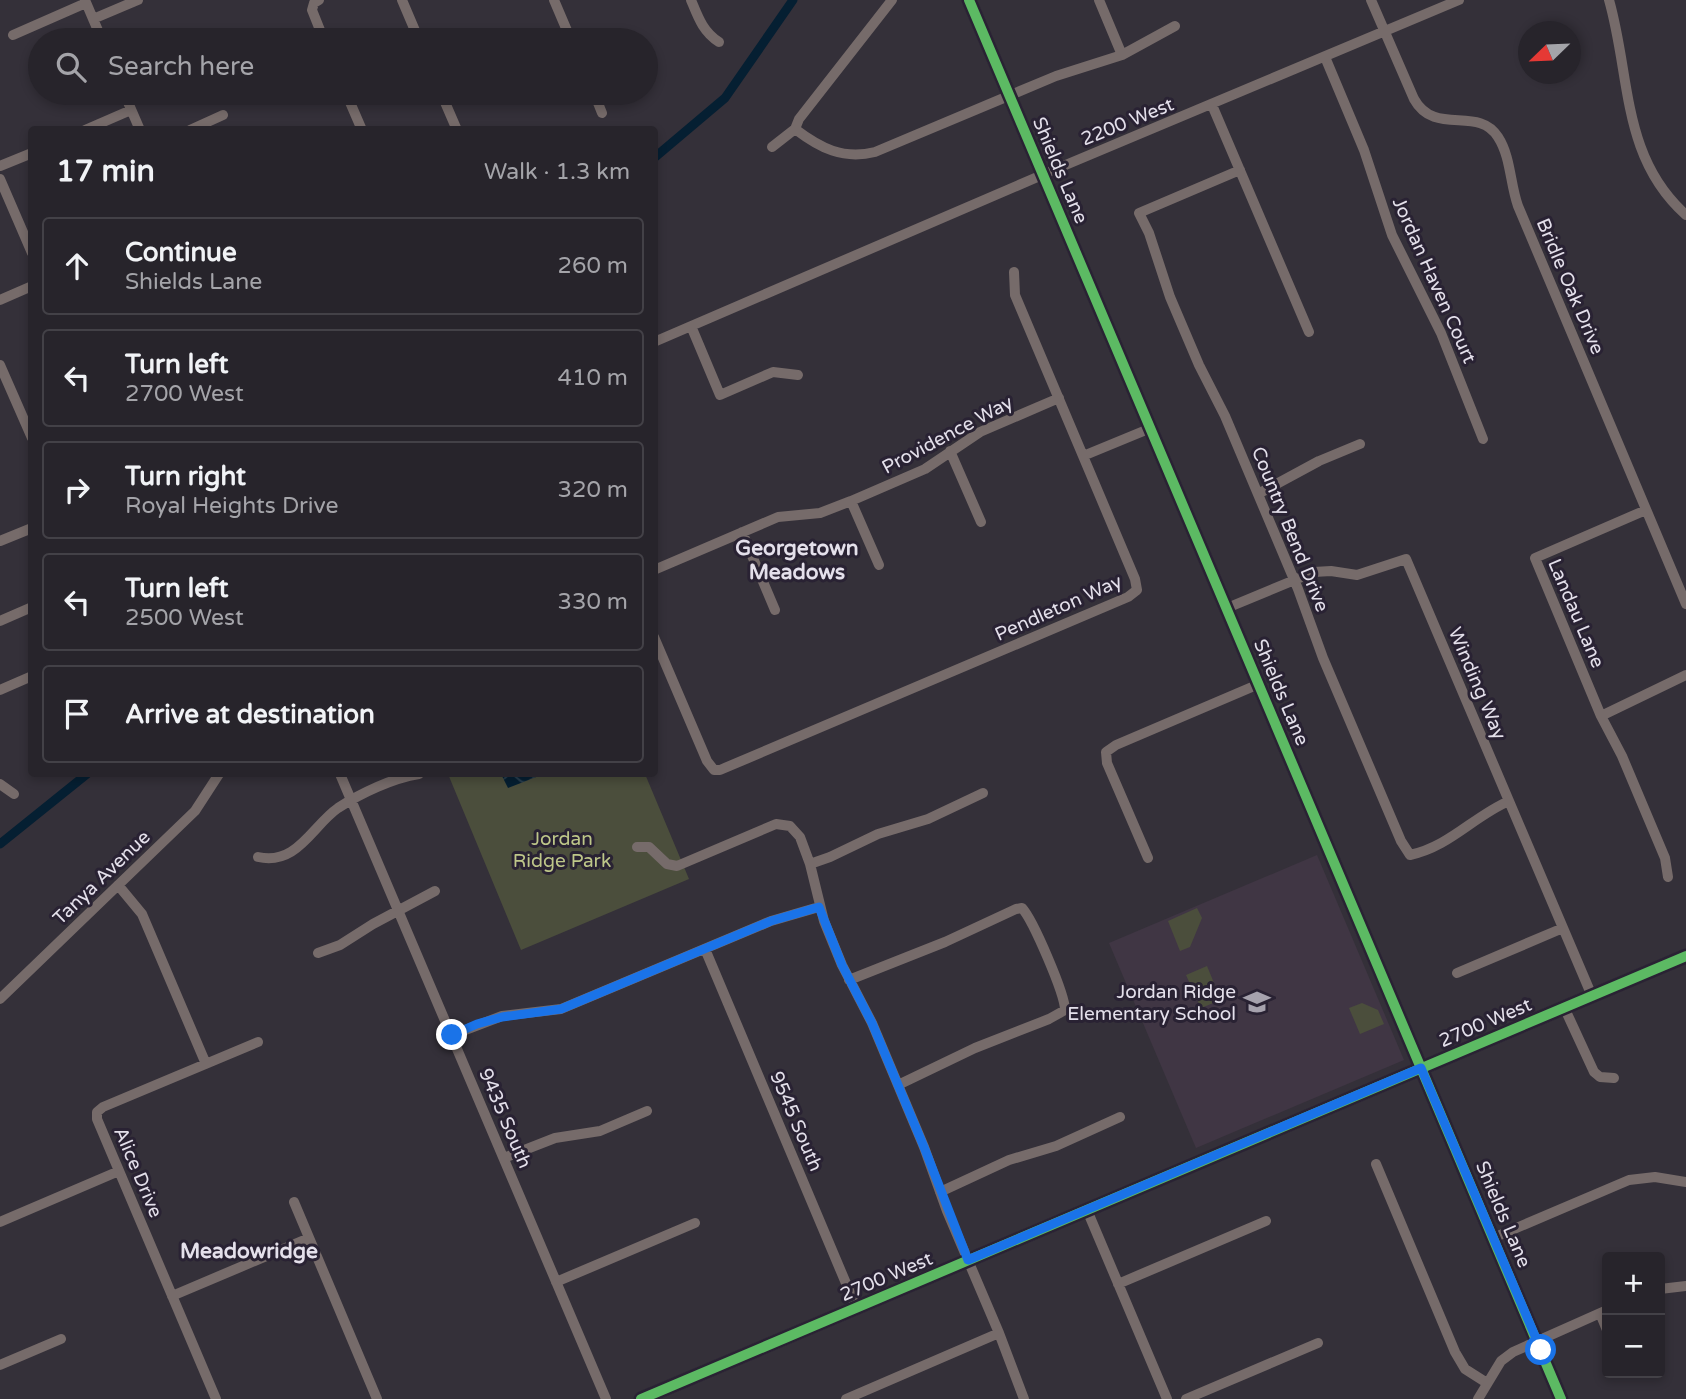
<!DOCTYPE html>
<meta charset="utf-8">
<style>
:root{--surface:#27242b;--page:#333037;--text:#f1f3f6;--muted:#a4a4a9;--line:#434147}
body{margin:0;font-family:"Varela Round",sans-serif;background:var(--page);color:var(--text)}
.controls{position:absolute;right:21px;bottom:21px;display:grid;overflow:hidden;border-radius:7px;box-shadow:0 4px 10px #0003}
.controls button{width:63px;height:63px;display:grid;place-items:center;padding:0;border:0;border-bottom:2px solid var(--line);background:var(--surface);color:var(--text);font:35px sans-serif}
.compass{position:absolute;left:1518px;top:21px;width:63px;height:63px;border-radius:50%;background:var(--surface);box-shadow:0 4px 10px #0003;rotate:247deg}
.stop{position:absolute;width:21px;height:21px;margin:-16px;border:5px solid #1a73e8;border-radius:50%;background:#fff}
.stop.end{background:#1a73e8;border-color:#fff;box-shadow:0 2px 7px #0008}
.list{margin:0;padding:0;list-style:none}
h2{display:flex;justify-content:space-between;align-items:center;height:91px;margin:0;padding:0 28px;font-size:30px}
h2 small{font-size:23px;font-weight:400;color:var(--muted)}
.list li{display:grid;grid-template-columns:46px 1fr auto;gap:21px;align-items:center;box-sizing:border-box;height:98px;margin:0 14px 14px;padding:0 14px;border:2px solid var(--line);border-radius:7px}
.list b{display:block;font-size:26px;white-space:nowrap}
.list p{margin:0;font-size:23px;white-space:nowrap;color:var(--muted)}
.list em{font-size:23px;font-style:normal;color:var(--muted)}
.icon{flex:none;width:38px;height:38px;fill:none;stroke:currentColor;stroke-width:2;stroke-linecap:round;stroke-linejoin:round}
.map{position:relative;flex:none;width:1686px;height:1399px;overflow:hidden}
.search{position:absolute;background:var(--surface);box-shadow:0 4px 10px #0003;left:28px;top:28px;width:630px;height:77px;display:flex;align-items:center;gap:18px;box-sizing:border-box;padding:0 24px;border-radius:38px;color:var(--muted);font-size:26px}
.panel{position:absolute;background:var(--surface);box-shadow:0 4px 10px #0003;left:28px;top:126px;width:630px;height:651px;border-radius:7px}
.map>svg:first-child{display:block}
.education{fill:#403644}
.green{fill:#4b4e3c}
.water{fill:url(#water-waves)}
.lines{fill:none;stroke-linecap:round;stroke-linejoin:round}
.canal{stroke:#051f32;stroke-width:9}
.minor{stroke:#766b6a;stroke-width:10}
.major{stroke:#786b6c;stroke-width:14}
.cycleway-casing{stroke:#292233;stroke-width:15}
.cycleway{stroke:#5cba63;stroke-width:10}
.route{stroke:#1a73e8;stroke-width:9}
.labels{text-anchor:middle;stroke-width:6;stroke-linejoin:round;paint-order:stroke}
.street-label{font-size:19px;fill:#e4e0eb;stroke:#292233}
.park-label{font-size:19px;fill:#bec789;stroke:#292233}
.poi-label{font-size:19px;fill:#e4e0eb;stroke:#292233;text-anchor:end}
.neighbourhood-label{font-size:21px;font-weight:bold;fill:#e4e0eb;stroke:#292233}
</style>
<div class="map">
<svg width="1686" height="1399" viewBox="0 0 1686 1399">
<defs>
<pattern id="water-waves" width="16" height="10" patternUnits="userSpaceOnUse" patternTransform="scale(1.75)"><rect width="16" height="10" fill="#051f32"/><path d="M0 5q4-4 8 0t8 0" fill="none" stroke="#293f50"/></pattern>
</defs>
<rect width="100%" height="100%" fill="#343039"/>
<path class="education" d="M1317 855 1404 1060 1196 1148 1109 943Z"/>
<path class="green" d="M448 774H645L689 879 521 950Z
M1197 908 1202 918 1190 947 1180 951 1168 921Z
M1207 966 1221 1000 1201 1008 1186 975Z
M1362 1003 1378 1010 1384 1024 1360 1034 1349 1008Z"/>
<path class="water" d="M501 774H544L508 788Z"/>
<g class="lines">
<path class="canal" d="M654 158 725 98 793 0
M0 844 87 774"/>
<path class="minor" d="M85 0 102 40
M319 0 314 3 312 10 324 40
M402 0 419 40
M554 0 571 40
M691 0C698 17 703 32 719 42
M1099 0 1122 55
M1371 0 1414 99C1435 137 1478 105 1498 137 1511 157 1510 184 1518 206L1686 604
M1609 0C1631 77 1621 157 1686 215
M93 19 138 0
M13 35 86 3
M1325 57 1364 150 1392 235 1441 333 1483 439
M124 93 140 130
M346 93 362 130
M441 93 457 130
M594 93 602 113
M1212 105 1309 332
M795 129C820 148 843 160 875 152L1056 76 1122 55 1175 26
M85 130 131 110
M190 130 223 115
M772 147 795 129 799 119 892 0
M0 166 32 153
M1240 170 1139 213 1149 233 1170 297 1199 365 1225 416 1298 589 1323 658 1401 841 1410 855C1449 847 1474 816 1509 801
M0 179 32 253
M0 300 32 286
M691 326 720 395 773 372 798 375
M654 342 1056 169 1459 0
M0 365 32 438
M950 451 981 522
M1083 456 1151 428
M1258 494 1319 461 1360 444
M851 501 879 565
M1646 510 1535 558 1601 716 1622 756 1665 858 1668 877
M742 532 775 610
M0 541 32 528
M654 570 778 517 820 513 851 501 925 469 980 432 1059 398
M1227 608 1314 572 1331 571 1357 575 1406 559 1592 996
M0 621 32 607
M654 637 707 761 714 770H720L1128 597 1137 590 1135 579 1015 295 1014 272
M0 690 32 676
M1601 716 1686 675
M340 774 606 1399
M0 784 14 794
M637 847H649L667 864 677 866 776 824 790 826 800 837 810 864 824 921 842 965 872 1023 924 1147 947 1211 999 1333 1024 1399
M258 857C297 866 312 826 338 808 361 793 393 778 419 774
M1148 858 1107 763 1106 752 1116 745 1259 684
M810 864 830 857 878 834 928 819 983 793
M118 885 142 914 206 1064
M705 949 856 1307
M318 953 340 945 373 924 435 891
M1457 973 1563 928
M849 980 945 942 1016 909 1022 908C1033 920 1065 994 1065 1010L1049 1019 975 1048 898 1085
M0 999 195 811 219 774
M1564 1007 1594 1072 1600 1077 1614 1078
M452 1035 502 1016 561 1009 771 921 819 907
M504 1158 555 1138 600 1131 647 1111
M1376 1164 1455 1352 1465 1369 1487 1383
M940 1192 1009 1160 1056 1146 1120 1117
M294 1202 377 1399
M1087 1210 1167 1399
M0 1222 119 1171
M1493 1238 1629 1180 1655 1177 1686 1182
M556 1282 695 1223
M1118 1284 1266 1221
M1660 1289 1686 1286
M172 1296 309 1238
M1600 1313 1607 1330
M0 1365 61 1339
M216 1399 97 1119V1112L103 1107 258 1042
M846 1399 999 1333
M1186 1399 1318 1343
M1478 1399 1501 1361 1513 1352 1607 1310"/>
<path class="major" d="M969 0 1561 1399
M641 1399 1686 956"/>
<defs>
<path id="cycleway" d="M969 0 1561 1399
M641 1399 1686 956"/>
</defs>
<use href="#cycleway" class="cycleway-casing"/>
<use href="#cycleway" class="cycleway"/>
</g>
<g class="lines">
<path class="route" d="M452 1035 477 1024 502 1017 561 1009 771 921 819 907 842 965 872 1023 924 1147 968 1260 1421 1068 1541 1350"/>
</g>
<defs>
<symbol id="school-bare" viewBox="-9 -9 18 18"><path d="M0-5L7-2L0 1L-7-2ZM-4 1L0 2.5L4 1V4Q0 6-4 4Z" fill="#a6a2ad" stroke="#292233" stroke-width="2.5" paint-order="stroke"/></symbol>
</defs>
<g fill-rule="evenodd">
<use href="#school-bare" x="1238" y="983" width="38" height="38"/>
</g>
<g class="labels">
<g class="street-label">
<text transform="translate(1127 121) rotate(-22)" y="7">2200 West</text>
<text transform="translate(1061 170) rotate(67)" y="7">Shields Lane</text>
<text transform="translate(1435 280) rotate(66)" y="7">Jordan Haven Court</text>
<text transform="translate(1571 286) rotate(67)" y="7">Bridle Oak Drive</text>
<text transform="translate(947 434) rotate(-28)" y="7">Providence Way</text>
<text transform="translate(1291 529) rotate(68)" y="7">Country Bend Drive</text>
<text transform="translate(1058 607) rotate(-24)" y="7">Pendleton Way</text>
<text transform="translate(1577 613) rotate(67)" y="7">Landau Lane</text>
<text transform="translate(1478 683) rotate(67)" y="7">Winding Way</text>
<text transform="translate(1282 692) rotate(67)" y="7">Shields Lane</text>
<text transform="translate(101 877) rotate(-44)" y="7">Tanya Avenue</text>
<text transform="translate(1485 1022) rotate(-23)" y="7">2700 West</text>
<text transform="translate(506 1118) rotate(67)" y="7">9435 South</text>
<text transform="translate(797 1121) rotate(67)" y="7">9545 South</text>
<text transform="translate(139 1172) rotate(67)" y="7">Alice Drive</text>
<text transform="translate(1504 1214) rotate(67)" y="7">Shields Lane</text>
<text transform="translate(886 1276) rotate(-23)" y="7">2700 West</text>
</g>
<g class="park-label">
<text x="562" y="845">Jordan<tspan x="562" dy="22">Ridge Park</tspan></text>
</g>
<g class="poi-label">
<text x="1236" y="998">Jordan Ridge<tspan x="1236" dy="22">Elementary School</tspan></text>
</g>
<g class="neighbourhood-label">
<text x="797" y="555">Georgetown<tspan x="797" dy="24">Meadows</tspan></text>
<text x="249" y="1258">Meadowridge</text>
</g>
</g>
</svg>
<div class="controls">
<button>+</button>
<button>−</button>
</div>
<svg class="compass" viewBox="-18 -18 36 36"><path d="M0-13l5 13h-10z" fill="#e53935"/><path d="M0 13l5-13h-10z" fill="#a4a4a9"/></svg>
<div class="stop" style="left:1541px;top:1350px"></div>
<div class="stop end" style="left:452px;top:1035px"></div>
<div class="search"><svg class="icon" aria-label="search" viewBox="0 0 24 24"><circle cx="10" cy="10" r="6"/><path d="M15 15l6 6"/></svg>Search here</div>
<section class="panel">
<h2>17 min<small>Walk · 1.3 km</small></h2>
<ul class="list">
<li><svg class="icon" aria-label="ahead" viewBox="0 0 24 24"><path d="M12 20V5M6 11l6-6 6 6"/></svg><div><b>Continue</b><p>Shields Lane</p></div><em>260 m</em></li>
<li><svg class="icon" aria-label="left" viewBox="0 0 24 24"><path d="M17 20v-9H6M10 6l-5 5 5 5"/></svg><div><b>Turn left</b><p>2700 West</p></div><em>410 m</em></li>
<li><svg class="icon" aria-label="right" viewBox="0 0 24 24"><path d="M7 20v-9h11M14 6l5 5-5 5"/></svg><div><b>Turn right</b><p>Royal Heights Drive</p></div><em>320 m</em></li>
<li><svg class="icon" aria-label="left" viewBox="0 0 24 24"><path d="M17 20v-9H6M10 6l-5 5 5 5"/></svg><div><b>Turn left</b><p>2500 West</p></div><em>330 m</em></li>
<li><svg class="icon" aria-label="arrive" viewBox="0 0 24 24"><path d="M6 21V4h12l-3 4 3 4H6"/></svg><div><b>Arrive at destination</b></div></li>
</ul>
</section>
</div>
